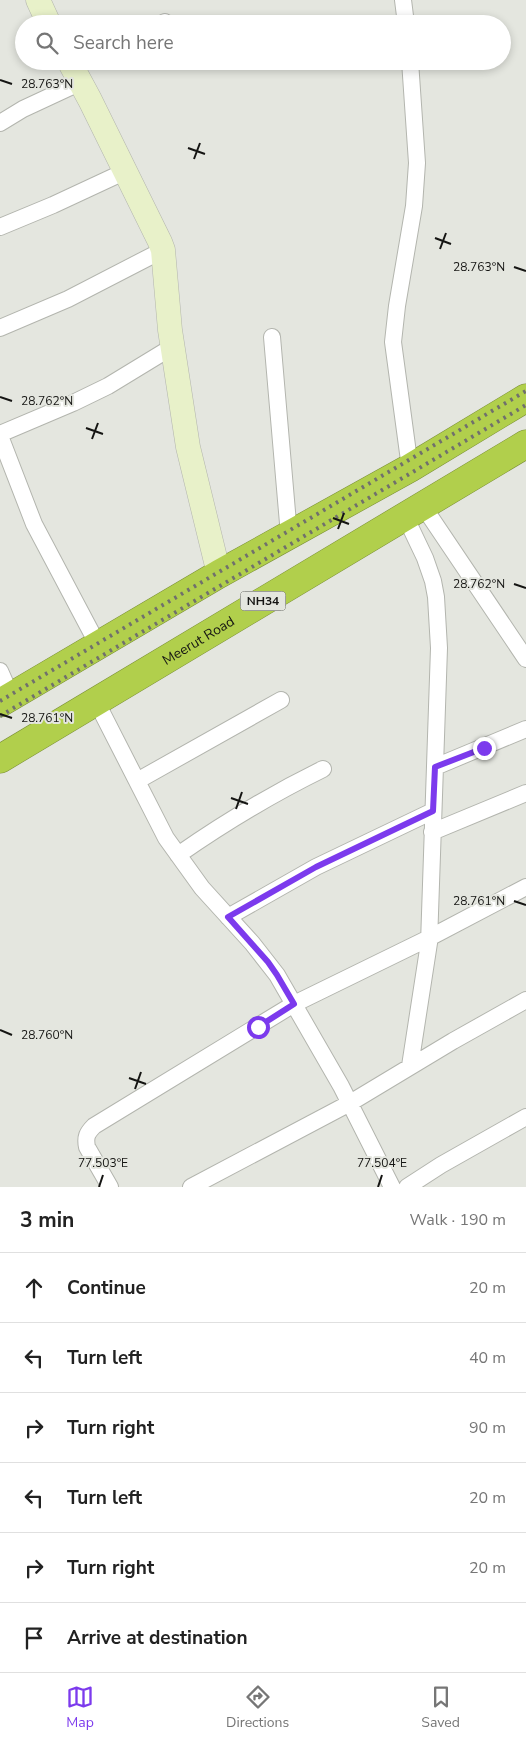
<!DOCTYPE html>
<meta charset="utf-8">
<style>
:root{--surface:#fff;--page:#f6f6f6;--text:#222;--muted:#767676;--line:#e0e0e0;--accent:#7c3aed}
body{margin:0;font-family:"Nunito Sans",sans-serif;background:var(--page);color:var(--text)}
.stop{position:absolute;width:15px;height:15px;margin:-11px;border:4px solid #7c3aed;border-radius:50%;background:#fff}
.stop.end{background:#7c3aed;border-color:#fff;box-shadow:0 1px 5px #0008}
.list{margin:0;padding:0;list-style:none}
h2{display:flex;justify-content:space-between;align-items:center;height:65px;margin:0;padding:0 20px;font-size:21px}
h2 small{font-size:16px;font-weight:400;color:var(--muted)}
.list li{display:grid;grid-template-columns:32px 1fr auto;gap:15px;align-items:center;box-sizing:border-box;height:70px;padding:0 20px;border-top:1px solid var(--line)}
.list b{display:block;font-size:19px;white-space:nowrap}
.list em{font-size:16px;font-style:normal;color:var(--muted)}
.icon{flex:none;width:28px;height:28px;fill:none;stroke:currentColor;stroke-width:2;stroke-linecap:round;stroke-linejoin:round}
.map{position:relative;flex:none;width:526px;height:1187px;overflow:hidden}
.search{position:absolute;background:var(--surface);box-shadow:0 2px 8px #0003;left:15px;right:15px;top:15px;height:55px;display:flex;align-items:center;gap:12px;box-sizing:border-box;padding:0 18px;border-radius:28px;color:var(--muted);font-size:19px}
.sheet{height:485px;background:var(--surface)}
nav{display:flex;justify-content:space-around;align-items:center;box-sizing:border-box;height:70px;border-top:1px solid var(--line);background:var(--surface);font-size:14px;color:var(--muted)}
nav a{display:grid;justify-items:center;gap:2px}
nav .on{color:var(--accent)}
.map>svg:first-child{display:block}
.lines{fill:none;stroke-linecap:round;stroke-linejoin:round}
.street-casing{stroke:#b3b5ae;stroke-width:18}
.secondary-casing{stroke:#b3b5ae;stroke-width:25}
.highway-casing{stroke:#7a8e38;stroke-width:29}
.street{stroke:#fff;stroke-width:16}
.secondary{stroke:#e8f1c9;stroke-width:24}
.highway{stroke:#b1cf4c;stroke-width:28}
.rail{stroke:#70706c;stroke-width:4;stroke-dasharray:2.5 5;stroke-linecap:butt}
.route{stroke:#7c3aed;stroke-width:6}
.ticks{fill:none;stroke:#151513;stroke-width:2}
.labels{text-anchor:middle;stroke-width:4;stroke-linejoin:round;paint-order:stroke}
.shield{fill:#e4e6df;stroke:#535450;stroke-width:1}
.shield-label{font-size:12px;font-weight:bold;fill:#151513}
.street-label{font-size:14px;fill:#151513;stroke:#e4e6df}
.ticks-label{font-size:12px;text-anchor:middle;fill:#151513;stroke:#e4e6df;stroke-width:4;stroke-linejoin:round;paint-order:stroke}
</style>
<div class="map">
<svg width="526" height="1187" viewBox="0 0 526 1187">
<rect width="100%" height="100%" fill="#e4e6df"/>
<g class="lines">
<defs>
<path id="street" d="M403 0 406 24
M161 24 165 22
M0 123 23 109 81 82
M0 227 53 205 126 171
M0 328 68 299 163 250
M272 337 289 535
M0 434 73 403 108 386 172 347
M0 436 34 524 98 645
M410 468 393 342 397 306 414 206 417 163 410 61
M423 506 526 659
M405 516 425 558 433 581 436 597 439 648 429 943 410 1066
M0 671 11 696
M96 701 166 838 202 888 252 943 277 975 341 1086 392 1187
M435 767 526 729
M137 781 281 700
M432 832 526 793
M178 855C224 823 272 794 323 769
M228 917 316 867 433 811
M110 1187 87 1147C85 1137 87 1133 94 1126L294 1004 429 938 526 887
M191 1187 350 1103 453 1041 526 1000
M407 1187 441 1165 526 1117"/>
<path id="secondary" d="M38 0 49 24
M69 61 90 100 160 242 163 250 170 330 188 447 219 574"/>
<g id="highway">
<path d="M0 703 219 574 410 468 526 398"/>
<path id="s1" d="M0 759 526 444"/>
</g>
</defs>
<use href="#street" class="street-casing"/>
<use href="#secondary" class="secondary-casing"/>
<use href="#highway" class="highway-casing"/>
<use href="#street" class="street"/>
<use href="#secondary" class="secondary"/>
<use href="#highway" class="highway"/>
<path class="rail" d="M0 701 526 391
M0 716 526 405"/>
</g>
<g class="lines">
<path class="route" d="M258 1027 294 1004 277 975 268 962 228 917 316 867 433 811 435 767 484 748"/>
</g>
<path class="ticks" d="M0 80 12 84M188 148 205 154M194 159 200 143M435 238 451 244M440 249 446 233M514 267 526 271M0 397 12 401M86 428 103 434M92 439 98 423M333 518 349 524M338 529 344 513M514 584 526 588M0 714 12 718M231 798 248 804M236 809 242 792M514 901 526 905M0 1030 12 1035M129 1078 146 1084M135 1089 141 1072M99 1187 103 1175M378 1187 382 1175"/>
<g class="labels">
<rect class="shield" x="240.5" y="591.5" width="45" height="19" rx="4"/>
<g class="shield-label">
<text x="263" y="605">NH34</text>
</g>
<g class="street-label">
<text dy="5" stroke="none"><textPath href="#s1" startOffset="231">Meerut Road</textPath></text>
</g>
</g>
<g class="ticks-label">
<text x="47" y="88">28.763°N</text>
<text x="479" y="271">28.763°N</text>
<text x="47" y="405">28.762°N</text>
<text x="479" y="588">28.762°N</text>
<text x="47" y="722">28.761°N</text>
<text x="479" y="905">28.761°N</text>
<text x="47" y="1039">28.760°N</text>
<text x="103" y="1167">77.503°E</text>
<text x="382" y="1167">77.504°E</text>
</g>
</svg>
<div class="stop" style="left:258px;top:1027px"></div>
<div class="stop end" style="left:484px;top:748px"></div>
<div class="search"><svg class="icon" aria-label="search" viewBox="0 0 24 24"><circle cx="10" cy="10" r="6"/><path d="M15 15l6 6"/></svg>Search here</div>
</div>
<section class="sheet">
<h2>3 min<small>Walk · 190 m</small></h2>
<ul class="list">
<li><svg class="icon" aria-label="ahead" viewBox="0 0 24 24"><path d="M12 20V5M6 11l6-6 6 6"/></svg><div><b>Continue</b></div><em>20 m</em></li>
<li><svg class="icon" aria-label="left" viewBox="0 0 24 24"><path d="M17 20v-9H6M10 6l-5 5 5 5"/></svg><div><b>Turn left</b></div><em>40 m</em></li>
<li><svg class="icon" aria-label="right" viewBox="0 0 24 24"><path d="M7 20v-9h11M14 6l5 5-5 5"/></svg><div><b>Turn right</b></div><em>90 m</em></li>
<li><svg class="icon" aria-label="left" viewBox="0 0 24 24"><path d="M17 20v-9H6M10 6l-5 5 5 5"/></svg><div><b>Turn left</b></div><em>20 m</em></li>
<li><svg class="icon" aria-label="right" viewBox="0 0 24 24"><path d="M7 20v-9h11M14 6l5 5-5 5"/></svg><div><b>Turn right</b></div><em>20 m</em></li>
<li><svg class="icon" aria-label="arrive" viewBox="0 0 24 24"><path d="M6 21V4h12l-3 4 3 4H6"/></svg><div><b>Arrive at destination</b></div></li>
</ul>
</section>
<nav>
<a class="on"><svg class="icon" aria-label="map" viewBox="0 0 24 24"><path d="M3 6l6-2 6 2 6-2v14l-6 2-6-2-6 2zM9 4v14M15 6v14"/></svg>Map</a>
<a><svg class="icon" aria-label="directions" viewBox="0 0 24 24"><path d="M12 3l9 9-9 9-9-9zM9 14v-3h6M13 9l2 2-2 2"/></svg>Directions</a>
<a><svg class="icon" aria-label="saved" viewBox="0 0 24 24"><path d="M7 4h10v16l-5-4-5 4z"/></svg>Saved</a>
</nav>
